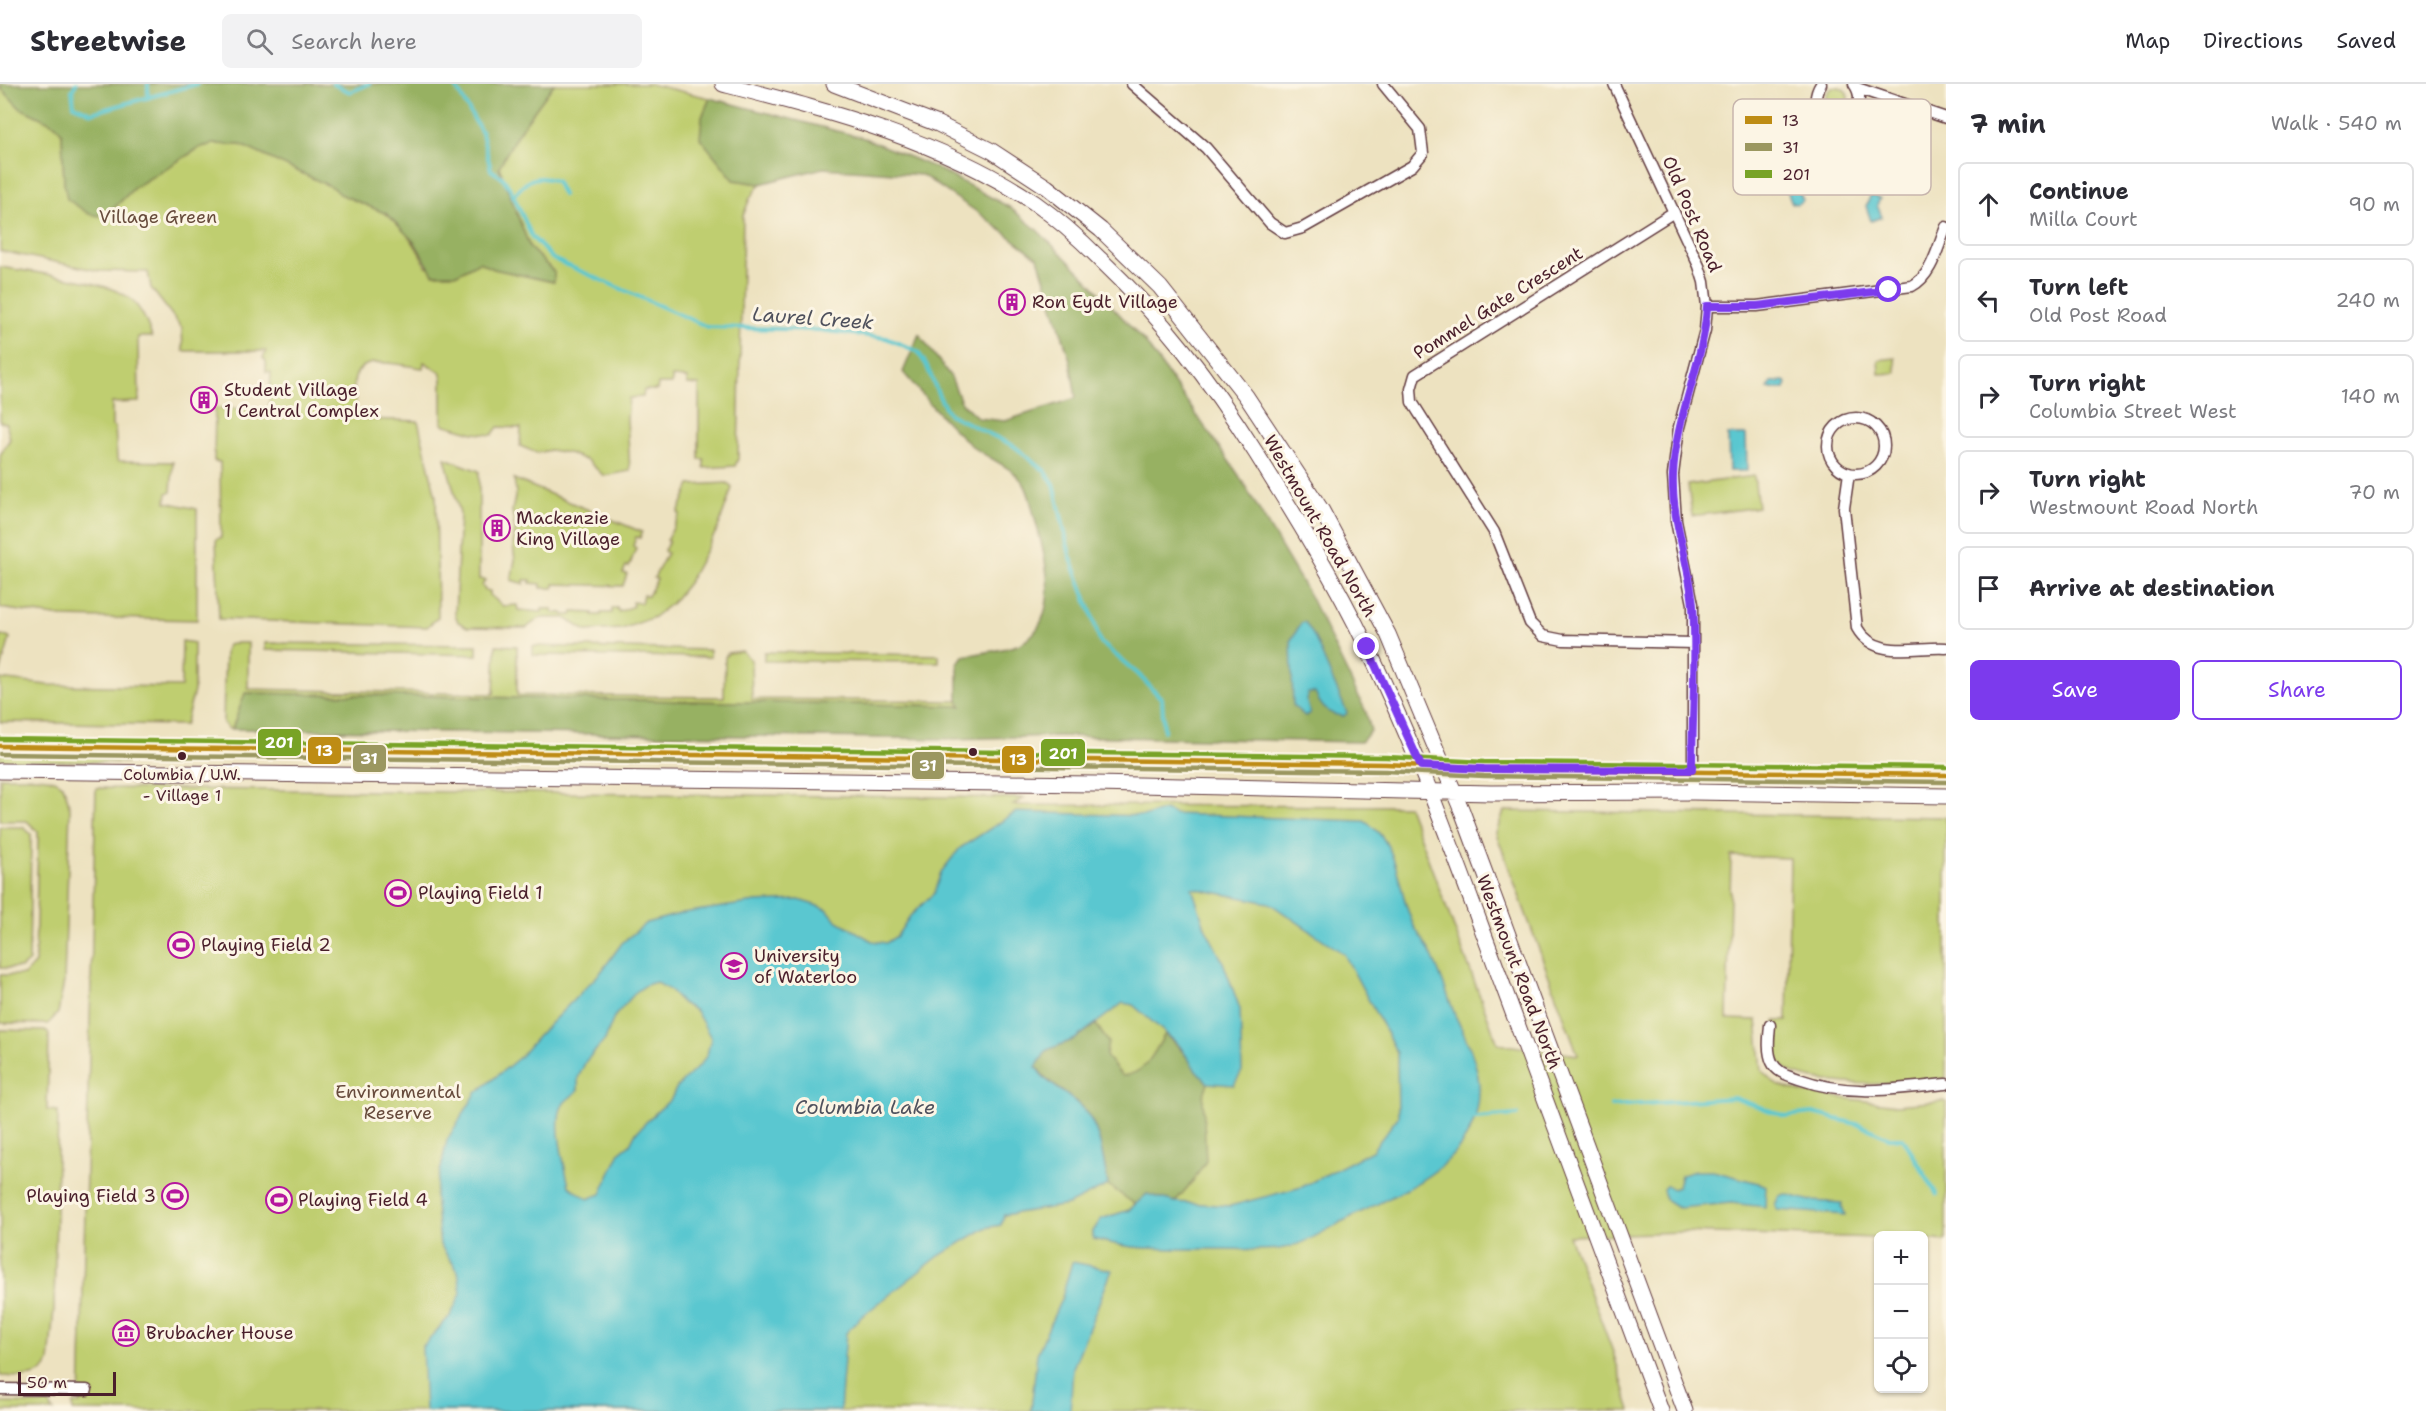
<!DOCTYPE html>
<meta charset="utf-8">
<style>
:root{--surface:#fff;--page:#f2f2f3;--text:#2b2b33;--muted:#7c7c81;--line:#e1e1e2;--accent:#7c3aed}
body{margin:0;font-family:"Shantell Sans",sans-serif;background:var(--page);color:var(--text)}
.controls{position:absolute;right:18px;bottom:18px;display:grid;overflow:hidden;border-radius:9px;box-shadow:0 2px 4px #0004}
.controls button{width:54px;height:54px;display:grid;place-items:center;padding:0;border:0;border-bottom:2px solid var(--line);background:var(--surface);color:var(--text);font:30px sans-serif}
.scale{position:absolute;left:18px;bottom:15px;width:98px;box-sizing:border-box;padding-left:6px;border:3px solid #4a1f2b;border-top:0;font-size:16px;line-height:21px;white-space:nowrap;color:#4a1f2b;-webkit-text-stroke:4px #fcf5e5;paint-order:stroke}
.stop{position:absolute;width:18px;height:18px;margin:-14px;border:4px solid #7c3aed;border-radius:50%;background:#fff}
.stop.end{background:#7c3aed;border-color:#fff;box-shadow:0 2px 6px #0008}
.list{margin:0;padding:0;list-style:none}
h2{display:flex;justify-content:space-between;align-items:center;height:78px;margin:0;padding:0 24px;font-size:26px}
h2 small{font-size:20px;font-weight:400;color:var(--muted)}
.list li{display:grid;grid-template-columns:39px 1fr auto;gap:18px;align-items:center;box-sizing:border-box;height:84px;margin:0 12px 12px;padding:0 12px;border:2px solid var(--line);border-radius:9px}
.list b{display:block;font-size:22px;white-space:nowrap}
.list p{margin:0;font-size:20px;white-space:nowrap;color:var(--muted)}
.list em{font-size:20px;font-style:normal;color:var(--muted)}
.actions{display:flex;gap:12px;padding:18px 24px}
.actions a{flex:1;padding:14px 0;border:2px solid var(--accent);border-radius:9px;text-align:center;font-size:21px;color:var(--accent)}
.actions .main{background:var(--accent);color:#fff}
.icon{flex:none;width:33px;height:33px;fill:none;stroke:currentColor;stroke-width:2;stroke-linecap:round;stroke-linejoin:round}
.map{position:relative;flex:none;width:1946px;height:1327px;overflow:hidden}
header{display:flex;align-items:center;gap:36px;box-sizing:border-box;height:84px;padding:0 30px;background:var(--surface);border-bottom:2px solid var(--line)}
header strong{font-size:28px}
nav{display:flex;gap:33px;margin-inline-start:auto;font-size:21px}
.search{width:420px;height:54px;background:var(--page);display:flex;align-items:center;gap:15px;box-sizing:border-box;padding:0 21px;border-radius:9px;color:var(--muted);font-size:22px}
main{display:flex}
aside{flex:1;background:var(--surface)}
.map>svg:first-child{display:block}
.green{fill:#bfce70;stroke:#84764e;stroke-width:1.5}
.forest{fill:#97b162;stroke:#706846;stroke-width:1.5}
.water{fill:#5ac7d0;stroke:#52737e;stroke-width:1.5;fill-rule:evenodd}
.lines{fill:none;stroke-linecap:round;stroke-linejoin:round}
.stream{stroke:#5ac7d0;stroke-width:4}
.minor-casing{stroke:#623c41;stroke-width:13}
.secondary-casing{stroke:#623c41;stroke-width:17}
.minor{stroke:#fff;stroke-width:10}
.secondary{stroke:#fff;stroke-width:15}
.bus-1-casing{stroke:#fcf5e5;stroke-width:9}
.bus-2-casing{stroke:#fcf5e5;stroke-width:9}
.bus-3-casing{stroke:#fcf5e5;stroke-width:9}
.bus-1{stroke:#be8c14;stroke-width:4.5}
.bus-2{stroke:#9b9760;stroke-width:4.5}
.bus-3{stroke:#78a326;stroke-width:4.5}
.route{stroke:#7c3aed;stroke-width:8}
.bus-dot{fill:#4a1f2b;stroke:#fcf5e5;stroke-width:2}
.labels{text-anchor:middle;stroke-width:6;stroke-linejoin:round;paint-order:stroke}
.bus-label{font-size:16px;fill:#4a1f2b;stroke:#fcf5e5}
.street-label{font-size:18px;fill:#4a1f2b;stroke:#fcf5e5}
.park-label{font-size:18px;fill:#674b3c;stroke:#fcf5e5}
.poi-label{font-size:18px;fill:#4a1f2b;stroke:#fcf5e5;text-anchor:start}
.water-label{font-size:20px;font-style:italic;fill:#4f515d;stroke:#fcf5e5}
.key{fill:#fcf5e5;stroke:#c7b5ad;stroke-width:1.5}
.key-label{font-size:16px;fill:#4a1f2b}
.line-badge{stroke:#fcf5e5;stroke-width:2}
.badge-label{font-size:16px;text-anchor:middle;font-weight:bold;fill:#fff}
</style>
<header>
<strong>Streetwise</strong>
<div class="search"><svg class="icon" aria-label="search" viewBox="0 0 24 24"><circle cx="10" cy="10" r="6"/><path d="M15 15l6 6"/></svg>Search here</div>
<nav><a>Map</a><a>Directions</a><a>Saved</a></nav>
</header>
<main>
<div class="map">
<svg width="1946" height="1327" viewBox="0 0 1946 1327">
<rect width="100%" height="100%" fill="#fcf5e5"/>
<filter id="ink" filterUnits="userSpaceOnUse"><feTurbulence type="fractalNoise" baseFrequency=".0167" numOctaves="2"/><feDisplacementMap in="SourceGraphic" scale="12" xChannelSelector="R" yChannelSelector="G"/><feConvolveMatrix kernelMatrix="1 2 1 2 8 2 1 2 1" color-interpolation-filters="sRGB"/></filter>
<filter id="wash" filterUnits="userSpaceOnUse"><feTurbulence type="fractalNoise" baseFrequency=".008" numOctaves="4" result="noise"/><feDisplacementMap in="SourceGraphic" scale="24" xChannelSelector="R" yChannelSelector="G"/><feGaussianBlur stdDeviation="1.35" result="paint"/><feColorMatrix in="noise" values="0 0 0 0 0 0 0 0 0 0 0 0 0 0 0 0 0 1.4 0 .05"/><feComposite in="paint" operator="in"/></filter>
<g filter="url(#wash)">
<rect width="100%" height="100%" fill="#ede2c0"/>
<path class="green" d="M554 0H650L710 14 702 33 734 96 760 100 750 114 743 132 738 375 735 382 704 384V375H699V301L687 300V294L672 293V300H658L657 306H644L643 313 629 314 627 335 630 387 604 392 588 377 568 369 550 366 537 369 520 362 521 344 498 343 492 351 474 349 442 340V293L440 288 424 278 423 284C396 281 351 265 354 307 355 315 355 323 358 330L366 335 418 337 436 413 438 533 427 543 219 535 216 455 221 454 220 378 214 377 215 324 269 326 271 288H266V277L263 274 266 267H183L182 244 151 204 148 188 100 187 0 167V3L20 24 56 41 62 49 64 99 111 127 135 103 201 63 213 60 241 61 334 104C348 117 369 120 386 130 404 141 417 163 426 182L457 190 479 178 494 185 553 198 554 188 530 164 499 83 518 49Z
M1826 14a11 11 0 1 1 22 0a11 11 0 1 1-22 0Z
M0 183C32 188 104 196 128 213 141 223 147 238 152 253H138L139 318 112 319V342L115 343 117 375 118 377 173 378 171 408 167 409 166 418 197 425V536L62 533 0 524V371L10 355 6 339 0 338Z
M1895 274 1896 289 1879 290 1878 276Z
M445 374 479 387V495L485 496 482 502 485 506 490 507V511L503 522 517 521 518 526 542 528V525H553L554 529H563L564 531H572L573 528 593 529V531H601V529H612V524H617L619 528 633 522 632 518 641 519 643 510 648 512 657 495 654 494 667 469 664 467 669 457 667 456 680 430 678 429 690 401 727 399 732 404 718 444 688 499 672 519 654 533 622 545 586 547 565 534H540L526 544 467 543 458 538 455 530 460 429Z
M1754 392 1758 423 1692 432 1688 401Z
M514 395 642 448 640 454 636 453 633 462 636 464 629 483 626 482 623 489 627 490 623 502 554 500V504H541V500L530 499 531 496H524V500L511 496 515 476 513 462 515 446 512 427 516 408Z
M0 551 10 554 0 589Z
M182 557 194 559V607L185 641 0 638V595L47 601 181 603Z
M234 559H248V605L494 610 496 561 517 562V611L724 613 725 573 728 569 742 567 751 576 752 615 958 617 962 622 246 609 232 645H229L223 639 225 567 228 561Z
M265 559 477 561V571L265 566Z
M533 562 710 566V573L533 571Z
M764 568 939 571V578L764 577Z
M0 668 186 671 189 674 186 679 0 677Z
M0 693C15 694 53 689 62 701 67 708 68 717 70 725L64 898 58 929 48 940 0 939V891H24L35 879 38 755V748L27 737H0Z
M96 704 1024 714 1013 721 1408 722 1498 960 1578 971 1496 749 1504 727 1946 733V994C1918 1003 1802 1004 1782 982 1772 971 1775 951 1775 937H1787L1790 774 1731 772 1727 935 1757 936 1762 987 1777 1001 1804 1009 1896 1021 1942 1017 1946 1018V1157L1924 1155V1152H1878V1154L1681 1148 1569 1152 1613 1268 1631 1327H73V1320H80Z
M0 743H23L31 750 29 877 21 884H0Z
M0 946 47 947 49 951 47 1026 58 1027 54 1225 49 1278C42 1298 17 1292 0 1292Z
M0 1319 49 1320 54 1327H0Z"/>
<path class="forest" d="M0 0H554L518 49 499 83 530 164 554 188V198L494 185 479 178 457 190H433L415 159 387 130 340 110 334 104 241 61 213 60 201 63 135 103 111 127 100 132 89 130 67 115 64 99 62 49 56 41 20 24 0 3Z
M710 14 864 54 938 85 1009 123 1035 144 1087 195 1145 258 1238 390 1310 512 1366 628 1371 647 1361 658 1056 652 953 655 232 645 245 609 961 622 958 617V579L963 572C979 569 1009 566 1022 559 1063 534 1045 472 1035 435 1032 424 1030 410 1024 400 1012 382 988 375 972 362 946 340 925 314 903 288L919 250 951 293 961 318 978 334 1005 337 1076 314 1070 276 1038 174 983 132 922 91 823 84 760 100 734 96 700 54 702 33Z
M1096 940 1108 958 1106 972 1122 992C1147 989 1153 970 1165 950 1183 964 1193 983 1208 999L1203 1013 1206 1077 1193 1097 1175 1118 1147 1110 1136 1121 1108 1101C1103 1076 1101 1045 1084 1026 1070 1009 1048 1002 1036 982L1047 966 1075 955Z"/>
<path class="water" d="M1791 99 1799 103 1798 106 1803 116 1797 120 1792 119 1787 106Z
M1871 111 1880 115 1877 121 1882 133 1871 137 1866 122Z
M1785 297 1787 299 1785 305H1768L1772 298Z
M1728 351H1746L1747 387H1729Z
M1305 538 1314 552 1347 629 1344 632C1328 631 1321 623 1315 609H1308L1306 615 1310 629 1305 632 1293 622 1291 556 1301 539Z
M1164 726 1174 730 1364 737C1402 758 1397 811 1415 844 1420 852 1426 860 1430 868 1440 888 1447 910 1455 931 1465 952 1477 976 1479 1000 1483 1078 1406 1105 1349 1134 1327 1145 1303 1162 1279 1165 1261 1167 1242 1165 1224 1165 1194 1165 1163 1166 1133 1163 1120 1162 1106 1158 1093 1155L1092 1149 1101 1135 1129 1126 1147 1110 1175 1118 1230 1122 1302 1103 1372 1067 1398 1033 1397 969 1344 870 1269 819 1192 804 1205 843 1223 878 1240 925 1242 987 1234 1001 1208 999 1195 985 1179 961 1133 921 1123 919 1075 955 1047 966 1036 983C1048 1003 1070 1009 1084 1026 1101 1045 1103 1076 1108 1101L1068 1121 1004 1131 1001 1141 985 1144 939 1172 861 1233 846 1249 840 1327H425L422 1263 451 1231 461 1209 458 1187 440 1161 435 1111 447 1056 476 1009 520 973 538 952 601 888 622 859 646 839 683 829 756 818 799 816 827 825 836 836 872 857 886 859 897 852 910 832 934 809 941 788 960 764 1016 728 1146 732ZM656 898 671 907 682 919 696 927 711 954 707 971 700 981 677 1003 671 1015 650 1034 635 1050 630 1060 620 1068 601 1110 588 1115 569 1102C565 1082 551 1035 564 1019 568 1014 574 1011 578 1006V994L586 977 605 956 614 933 636 908 646 901Z
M1695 1087H1713L1762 1100 1766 1102 1765 1123 1731 1119 1679 1124 1665 1115 1663 1105 1667 1101 1672 1105 1678 1103 1681 1091Z
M1785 1110 1811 1117 1843 1119 1842 1123 1845 1131 1777 1126 1775 1121 1779 1112Z
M1072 1178 1112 1186 1073 1284 1070 1327H1031L1037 1270 1062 1213Z"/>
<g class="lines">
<path class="stream" d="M76 0 72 6 74 21 91 29 197 0
M333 0 350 8 369 0
M454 0 482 49 491 86 503 94 511 106 532 153 553 175 708 243 820 246 886 254 917 267 926 280 939 312 949 330 1014 362 1045 387 1054 400 1070 472 1091 528 1100 558 1138 590 1162 615 1164 647
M148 14V0
M513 112C528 95 534 90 556 97L563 111
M1611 1022 1734 1014 1785 1032 1813 1029 1860 1041 1889 1054H1903L1937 1111
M1475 1034 1517 1031"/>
</g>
</g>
<g filter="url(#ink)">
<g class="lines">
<defs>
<path id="minor" d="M1132 0 1206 64 1270 139 1285 149 1303 144 1412 82 1423 69 1420 45 1383 0
M1614 0 1699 182 1704 198 1707 222 1705 246 1679 343 1673 391 1676 437 1693 520V708
M1821 0C1801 31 1846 51 1857 22 1861 14 1859 7 1854 0
M1857 4 1946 34
M1674 128 1415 291 1411 305 1412 318 1494 448 1530 539 1543 552 1563 556 1693 559
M1707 222H1757L1912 202C1932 192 1938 162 1946 143
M1828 362a28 28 0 1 1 56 0a28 28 0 1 1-56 0Z
M1849 389 1844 424 1857 544C1875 576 1916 562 1946 564
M1770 941C1769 953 1767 967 1772 978 1777 989 1788 991 1799 995 1849 1013 1894 1005 1946 1000
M0 1305 87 1306"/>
<path id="secondary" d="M723 0C831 28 942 56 1035 119 1059 136 1080 155 1100 175 1163 235 1210 296 1256 369 1296 433 1335 496 1367 563 1420 672 1460 786 1502 899 1556 1041 1608 1184 1661 1327
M834 0 938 40 992 67 1047 103 1101 146 1160 203 1246 312 1322 427 1388 550 1462 727 1685 1327
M0 662 1386 680 1484 685 1946 691
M0 687 1095 700 1491 709 1693 708 1946 712"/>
</defs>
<use href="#minor" class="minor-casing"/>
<use href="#secondary" class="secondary-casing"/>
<use href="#minor" class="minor"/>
<use href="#secondary" class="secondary"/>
<defs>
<path id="bus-1" d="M0 662 1386 680 1484 685 1946 691"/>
<path id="bus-2" d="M0 670 1386 687 1484 692 1946 698"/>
<path id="bus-3" d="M0 655 1386 673 1484 678 1946 683"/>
</defs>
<use href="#bus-1" class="bus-1-casing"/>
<use href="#bus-2" class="bus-2-casing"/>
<use href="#bus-3" class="bus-3-casing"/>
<use href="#bus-1" class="bus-1"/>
<use href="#bus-2" class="bus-2"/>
<use href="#bus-3" class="bus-3"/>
</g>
</g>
<g class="lines" filter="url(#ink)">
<path class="route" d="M1367 563 1421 682 1484 685 1692 686C1692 632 1697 576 1693 522 1690 478 1671 437 1673 391 1675 333 1704 280 1707 222H1757L1889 206"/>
</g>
<defs>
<symbol id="building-ring" viewBox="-11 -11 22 22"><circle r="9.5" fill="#fcf5e5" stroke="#b5179e" stroke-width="1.5"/><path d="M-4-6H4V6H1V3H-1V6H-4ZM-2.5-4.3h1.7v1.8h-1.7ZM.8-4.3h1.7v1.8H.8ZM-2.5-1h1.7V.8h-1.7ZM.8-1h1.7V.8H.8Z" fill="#b5179e"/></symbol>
<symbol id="stadium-ring" viewBox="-11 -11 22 22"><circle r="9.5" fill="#fcf5e5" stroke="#b5179e" stroke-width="1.5"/><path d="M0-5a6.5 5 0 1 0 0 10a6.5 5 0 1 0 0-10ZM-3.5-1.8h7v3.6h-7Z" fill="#b5179e"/></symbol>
<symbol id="university-ring" viewBox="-11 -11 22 22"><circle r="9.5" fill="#fcf5e5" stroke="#b5179e" stroke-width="1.5"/><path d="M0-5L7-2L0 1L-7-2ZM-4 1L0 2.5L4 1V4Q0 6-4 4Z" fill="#b5179e"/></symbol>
<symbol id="museum-ring" viewBox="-11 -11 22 22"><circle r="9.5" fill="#fcf5e5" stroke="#b5179e" stroke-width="1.5"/><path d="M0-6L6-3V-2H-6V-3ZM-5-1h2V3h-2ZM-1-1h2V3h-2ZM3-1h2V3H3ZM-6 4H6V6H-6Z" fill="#b5179e"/></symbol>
</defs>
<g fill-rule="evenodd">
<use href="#building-ring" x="997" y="203" width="30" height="30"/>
<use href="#building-ring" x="189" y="301" width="30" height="30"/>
<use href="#building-ring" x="482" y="429" width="30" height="30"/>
<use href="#stadium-ring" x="383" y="794" width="30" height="30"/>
<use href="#stadium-ring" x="166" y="846" width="30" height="30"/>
<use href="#university-ring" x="719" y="867" width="30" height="30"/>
<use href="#stadium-ring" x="160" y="1097" width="30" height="30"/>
<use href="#stadium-ring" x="264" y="1101" width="30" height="30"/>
<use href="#museum-ring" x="111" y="1234" width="30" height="30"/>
</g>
<g class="bus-dot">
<circle cx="973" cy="668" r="5"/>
<circle cx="182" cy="672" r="5"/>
</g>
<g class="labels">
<g class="bus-label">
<text x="182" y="696">Columbia / U.W.<tspan x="182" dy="21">- Village 1</tspan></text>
</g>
<g class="street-label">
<text transform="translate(1692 130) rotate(67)" y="6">Old Post Road</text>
<text transform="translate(1498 219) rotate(-32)" y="6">Pommel Gate Crescent</text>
<text transform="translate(1320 442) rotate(60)" y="6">Westmount Road North</text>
<text transform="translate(1519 888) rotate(69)" y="6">Westmount Road North</text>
</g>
<g class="park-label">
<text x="158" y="139">Village Green</text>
<text x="398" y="1014">Environmental<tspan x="398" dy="21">Reserve</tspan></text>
</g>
<g class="poi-label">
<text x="1032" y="224">Ron Eydt Village</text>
<text x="224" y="312">Student Village<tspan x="224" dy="21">1 Central Complex</tspan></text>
<text x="516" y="440">Mackenzie<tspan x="516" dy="21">King Village</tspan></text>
<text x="418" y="815">Playing Field 1</text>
<text x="201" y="867">Playing Field 2</text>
<text x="754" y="878">University<tspan x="754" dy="21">of Waterloo</tspan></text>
<text x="156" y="1118" text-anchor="end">Playing Field 3</text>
<text x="298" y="1122">Playing Field 4</text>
<text x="146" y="1255">Brubacher House</text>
</g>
<g class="water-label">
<text transform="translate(813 234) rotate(4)" y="7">Laurel Creek</text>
<text x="865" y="1030">Columbia Lake</text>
</g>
</g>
<rect x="1733" y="15" width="198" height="96" rx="9" class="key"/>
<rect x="1745" y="32" width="27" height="8" fill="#be8c14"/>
<rect x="1745" y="59" width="27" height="8" fill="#9b9760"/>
<rect x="1745" y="86" width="27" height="8" fill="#78a326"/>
<g class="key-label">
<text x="1782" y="42">13</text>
<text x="1782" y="69">31</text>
<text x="1782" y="96">201</text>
</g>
<g class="line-badge">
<rect x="257" y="644" width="45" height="29" rx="6" fill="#78a326"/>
<rect x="307" y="652" width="35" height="29" rx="6" fill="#be8c14"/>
<rect x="1040" y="654" width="46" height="29" rx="6" fill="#78a326"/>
<rect x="352" y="660" width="35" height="29" rx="6" fill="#9b9760"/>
<rect x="1001" y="661" width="34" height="29" rx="6" fill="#be8c14"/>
<rect x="911" y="667" width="34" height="29" rx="6" fill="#9b9760"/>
</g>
<g class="badge-label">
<text x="279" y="664">201</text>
<text x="324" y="672">13</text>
<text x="1063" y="675">201</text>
<text x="369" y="680">31</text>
<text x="1018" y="681">13</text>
<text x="928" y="687">31</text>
</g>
</svg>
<div class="controls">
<button>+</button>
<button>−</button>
<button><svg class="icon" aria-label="locate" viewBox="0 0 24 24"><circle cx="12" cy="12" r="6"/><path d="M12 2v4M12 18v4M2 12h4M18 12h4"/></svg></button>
</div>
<div class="scale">50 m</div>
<div class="stop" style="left:1889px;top:206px"></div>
<div class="stop end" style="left:1367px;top:563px"></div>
</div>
<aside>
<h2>7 min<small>Walk · 540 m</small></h2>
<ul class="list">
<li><svg class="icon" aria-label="ahead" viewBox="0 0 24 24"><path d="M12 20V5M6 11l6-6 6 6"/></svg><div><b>Continue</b><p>Milla Court</p></div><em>90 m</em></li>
<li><svg class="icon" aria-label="left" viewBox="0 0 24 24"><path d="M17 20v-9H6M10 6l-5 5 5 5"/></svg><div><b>Turn left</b><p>Old Post Road</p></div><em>240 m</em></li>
<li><svg class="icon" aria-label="right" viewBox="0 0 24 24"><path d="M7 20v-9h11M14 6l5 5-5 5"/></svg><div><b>Turn right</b><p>Columbia Street West</p></div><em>140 m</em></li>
<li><svg class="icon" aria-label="right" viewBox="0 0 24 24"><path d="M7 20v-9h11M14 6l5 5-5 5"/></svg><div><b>Turn right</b><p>Westmount Road North</p></div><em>70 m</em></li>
<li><svg class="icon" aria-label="arrive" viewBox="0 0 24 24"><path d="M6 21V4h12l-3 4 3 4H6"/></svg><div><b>Arrive at destination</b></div></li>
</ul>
<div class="actions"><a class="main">Save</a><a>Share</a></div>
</aside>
</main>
